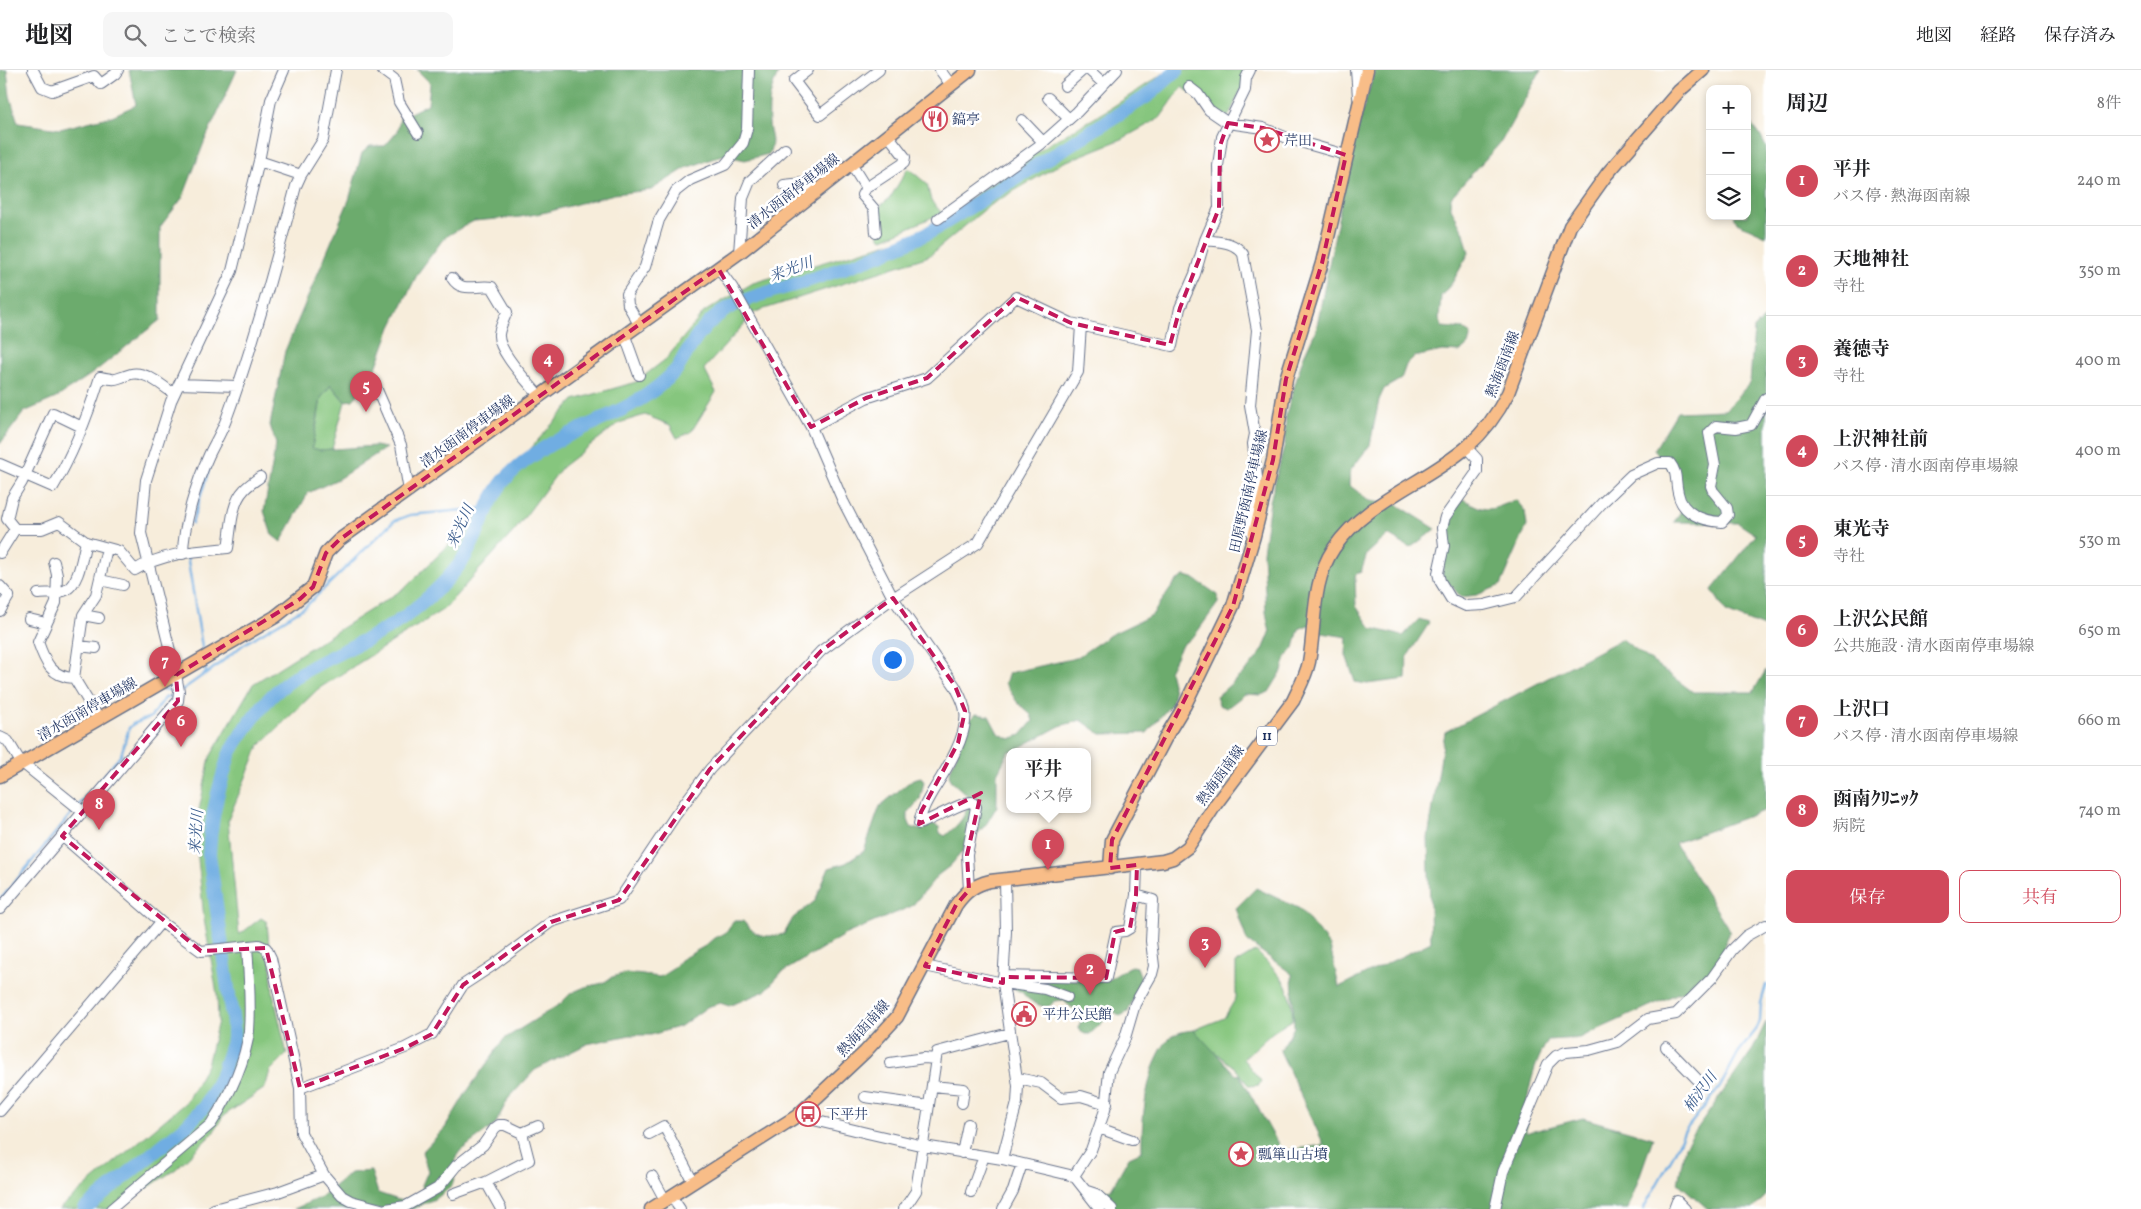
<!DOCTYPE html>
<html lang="ja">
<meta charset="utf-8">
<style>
:root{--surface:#fff;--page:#f6f6f6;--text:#202124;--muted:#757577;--line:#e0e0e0;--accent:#d1495b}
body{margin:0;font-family:Vollkorn,"Noto Serif JP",serif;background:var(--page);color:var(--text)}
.controls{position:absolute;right:15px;top:15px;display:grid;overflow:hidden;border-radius:10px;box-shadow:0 2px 8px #0003}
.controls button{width:45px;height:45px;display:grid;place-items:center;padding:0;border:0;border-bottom:1px solid var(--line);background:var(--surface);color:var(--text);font:25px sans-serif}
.you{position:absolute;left:892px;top:589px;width:18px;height:18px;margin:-12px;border:4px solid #fff;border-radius:50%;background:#1a73e8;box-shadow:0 0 0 8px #1a73e833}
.badge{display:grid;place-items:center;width:32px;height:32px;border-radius:50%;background:var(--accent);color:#fff;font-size:16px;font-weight:700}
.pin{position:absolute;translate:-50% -41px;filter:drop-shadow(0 1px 2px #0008)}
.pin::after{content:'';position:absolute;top:26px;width:18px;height:15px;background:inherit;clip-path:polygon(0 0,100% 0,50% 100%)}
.popup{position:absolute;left:1006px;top:678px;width:85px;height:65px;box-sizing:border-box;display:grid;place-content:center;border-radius:10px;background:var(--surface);filter:drop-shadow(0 1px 4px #0005);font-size:16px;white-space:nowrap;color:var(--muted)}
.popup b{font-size:19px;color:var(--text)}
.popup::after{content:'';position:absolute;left:50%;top:100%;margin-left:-10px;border:10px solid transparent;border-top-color:var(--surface)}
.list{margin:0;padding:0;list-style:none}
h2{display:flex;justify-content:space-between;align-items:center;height:65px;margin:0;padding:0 20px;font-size:21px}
h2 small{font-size:16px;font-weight:400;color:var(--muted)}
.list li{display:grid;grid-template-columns:32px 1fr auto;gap:15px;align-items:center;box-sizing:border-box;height:90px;padding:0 20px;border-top:1px solid var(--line)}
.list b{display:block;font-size:19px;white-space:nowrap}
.list p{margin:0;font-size:16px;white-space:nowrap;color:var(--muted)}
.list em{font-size:16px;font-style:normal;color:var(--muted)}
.actions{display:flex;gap:10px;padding:15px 20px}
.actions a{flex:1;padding:11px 0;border:1px solid var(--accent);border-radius:10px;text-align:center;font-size:18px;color:var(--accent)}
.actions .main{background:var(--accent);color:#fff}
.icon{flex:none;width:28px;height:28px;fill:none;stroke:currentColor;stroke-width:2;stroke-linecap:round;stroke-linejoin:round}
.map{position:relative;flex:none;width:1766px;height:1139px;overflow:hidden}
header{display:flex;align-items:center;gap:30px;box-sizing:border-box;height:70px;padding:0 25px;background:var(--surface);border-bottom:1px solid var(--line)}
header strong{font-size:24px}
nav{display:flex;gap:28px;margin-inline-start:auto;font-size:18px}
.search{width:350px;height:45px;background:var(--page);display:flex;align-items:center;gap:12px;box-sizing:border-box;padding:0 18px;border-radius:10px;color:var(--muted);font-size:19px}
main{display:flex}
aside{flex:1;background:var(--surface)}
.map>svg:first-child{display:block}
.green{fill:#86c67e;stroke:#507a6e}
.forest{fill:#6cab6d;stroke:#446d66}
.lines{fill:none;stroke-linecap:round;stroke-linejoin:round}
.stream{stroke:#70ade2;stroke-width:2.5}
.river{stroke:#70ade2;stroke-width:14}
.minor-casing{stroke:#68728a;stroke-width:12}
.major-casing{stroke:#68728a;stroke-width:15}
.minor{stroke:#fff;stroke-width:10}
.major{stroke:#f8bd88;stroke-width:12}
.marked{fill:none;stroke:#c2185b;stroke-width:4;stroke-dasharray:10 6;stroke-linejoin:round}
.labels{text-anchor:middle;stroke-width:5;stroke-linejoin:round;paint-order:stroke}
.shield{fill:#fff;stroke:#5f6d8e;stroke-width:1}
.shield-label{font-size:12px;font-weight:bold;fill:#1b2f5e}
.poi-label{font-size:14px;fill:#1b2f5e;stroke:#fff;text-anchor:start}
.street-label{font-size:14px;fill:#1b2f5e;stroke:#fff}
.water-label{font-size:15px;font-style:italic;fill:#395b8c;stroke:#fff}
</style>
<header>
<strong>地図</strong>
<div class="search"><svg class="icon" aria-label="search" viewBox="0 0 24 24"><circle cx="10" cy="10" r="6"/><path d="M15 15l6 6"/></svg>ここで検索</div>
<nav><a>地図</a><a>経路</a><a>保存済み</a></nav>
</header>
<main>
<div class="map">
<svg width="1766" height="1139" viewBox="0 0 1766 1139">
<rect width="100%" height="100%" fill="#fff"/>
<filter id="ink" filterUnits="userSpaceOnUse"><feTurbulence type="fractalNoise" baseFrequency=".02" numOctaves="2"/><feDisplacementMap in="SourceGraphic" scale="10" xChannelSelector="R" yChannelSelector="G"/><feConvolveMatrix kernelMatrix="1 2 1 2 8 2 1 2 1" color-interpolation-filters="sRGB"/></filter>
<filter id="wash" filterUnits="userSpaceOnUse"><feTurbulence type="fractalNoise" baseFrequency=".0096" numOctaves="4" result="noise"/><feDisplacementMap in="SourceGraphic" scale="20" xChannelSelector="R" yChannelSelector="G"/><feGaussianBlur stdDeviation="1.12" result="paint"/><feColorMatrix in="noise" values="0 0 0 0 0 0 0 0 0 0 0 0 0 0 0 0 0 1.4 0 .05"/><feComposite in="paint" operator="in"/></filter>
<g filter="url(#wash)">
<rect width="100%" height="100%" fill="#f7eddb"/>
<path class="green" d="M1169 0H1245L1241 20 1228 47 1182 17 1160 48 1122 69 1062 93 990 135 929 186 755 242 704 299 716 322 691 362 677 368 670 355 645 345 619 353 562 397 515 460 444 539 318 619 259 676 228 750 239 865 261 848 267 852 273 923 287 984 270 1001 265 1018 223 1046 213 1063 176 1099 126 1132 119 1139H59L186 1032 207 995 218 951 217 924 204 849 195 759 210 687 253 614 405 518 466 458 538 370 574 330 636 312 666 289 704 242 753 213 916 165 1047 75 1103 43Z
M908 98 927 114 931 131 942 143 883 169 879 167 877 144 879 137 890 128Z
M331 315 345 332 332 379 320 380 311 378 317 354 321 328Z
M1256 881C1277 903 1295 916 1292 950L1273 962 1243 989 1261 1011 1259 1015 1249 1016 1235 998 1207 976 1194 960 1224 948 1236 928V893Z"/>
<path class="forest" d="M0 0H7L10 26 18 53 60 59 112 46 136 35 129 0H237L205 70 183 127 160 157V250L93 303 56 328 24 342 0 374Z
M417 0H780C770 19 768 31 769 53 770 68 775 68 769 84L745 90 723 85 686 98 651 120 614 124 547 142 520 147 474 151 464 156 444 168 418 203 391 257 372 309 353 330 345 331 331 315 321 328 312 378 320 380 375 376 386 378 338 409 308 423 281 472 272 465 264 441 276 374 270 355 285 281 349 130 362 83 370 76H385L397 62 400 48 428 34 430 13Z
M1375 0H1541L1501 72 1451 127V138L1464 163 1469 183 1452 213 1441 226 1439 249 1442 257 1463 259 1471 264 1468 275 1460 282 1442 281 1414 287 1406 295 1401 309 1384 319 1379 330 1370 375 1350 401 1349 415 1370 431 1398 435 1436 459 1410 478 1388 465 1367 484 1361 502 1356 504 1355 508 1356 536 1371 558 1403 566 1419 549 1429 552 1426 558 1407 587 1406 609 1367 614 1355 612 1346 585 1347 567 1322 563 1318 557 1308 555 1299 559 1294 578 1286 587 1282 601 1269 622 1261 625 1245 624 1227 638 1219 635 1216 627 1248 599 1263 580 1270 563 1266 542 1263 482 1270 431 1285 373 1286 344 1303 288 1316 260 1353 73Z
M1747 48 1760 65 1766 77V166L1737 153 1734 146H1747Z
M1766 247V558L1726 542 1712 520 1756 465 1738 453 1674 452 1683 438 1672 402 1654 380 1677 342 1725 340 1750 313 1754 258Z
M1463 429C1489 444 1489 440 1516 430L1525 441 1527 456 1501 515 1477 525 1461 527 1442 506 1449 444Z
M1184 506 1193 508 1218 525V533L1195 565 1182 575 1169 601 1174 622 1172 633 1147 663 1101 664 1081 650 1060 656 1013 681H1009L997 704V736L987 753 950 796 938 805 912 836 844 865 781 903 765 921 729 936 720 933 707 937 681 956 651 965H630L587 974 535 1000 508 1029 495 1055 460 1081 456 1087 455 1106 452 1116 437 1128 412 1139H294L321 1127 350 1103 371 1101 378 1123 402 1131 424 1122 422 1115 428 1101 422 1082 445 1058 466 1023 504 969 560 934 571 923 585 917 603 913 612 907 626 903 660 907 674 898 680 890 705 876 714 868 727 862 733 851H743C757 867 764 868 784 864L793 848 815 831 829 798 846 793 864 781 880 736 913 709 921 707 924 712 920 729 908 743V750L911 757 920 760 933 754 939 757 940 763 945 766C960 753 968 746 968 726L950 710 949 704 970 649 976 644 989 646 998 663 1010 669 1021 665 1033 651 1031 645 1017 632 1005 613 1009 603 1076 588 1110 565 1152 545 1176 511Z
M1622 569 1693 622H1753L1766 600V740L1675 773 1730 861 1712 908 1579 968 1548 970C1531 1000 1525 1029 1526 1063L1583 1048 1653 1068 1628 1139H1113L1100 1123 1111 1119 1129 1087 1142 1081C1141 1050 1147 992 1169 969 1176 962 1185 961 1194 960L1236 1005 1239 1004 1282 1081 1324 1075 1280 981 1294 957 1292 904 1247 871 1236 838 1256 818 1300 839 1330 876 1339 917 1431 872 1428 768 1445 662Z
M1131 896 1137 897 1141 909 1128 942 1120 946 1115 942 1111 944 1090 964H1085L1078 958 1079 955 1082 951V947L1063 930 1054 931C1053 933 1050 936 1048 937 1042 938 1025 929 1023 923L1011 917 1014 909 1108 910Z
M1766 952V1126L1753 1139H1708L1678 1113 1685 1076 1753 979Z"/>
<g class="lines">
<path class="stream" d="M192 453 210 396
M187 485 203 583
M205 605 244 574 305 537 394 451 410 445 486 438
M162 619 176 621
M182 620 206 603 205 591
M79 735 121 685 129 658 133 654 151 647 165 628 176 625
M0 830 75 739
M1643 1139 1674 1084 1684 1062 1720 1017 1738 983 1756 960 1760 951 1761 933 1766 915"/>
<path class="river" d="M85 1139 185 1057 205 1036 222 1004 232 974 234 961 209 784C210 757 215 731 223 705 226 697 227 688 231 681 240 664 254 647 266 632 300 592 366 577 407 545 428 529 450 509 464 488 482 460 486 428 510 404 557 357 631 350 676 300 681 294 684 285 689 279 698 264 712 248 727 239 750 226 778 220 803 212 846 198 889 182 930 162L1149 25 1177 0"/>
</g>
</g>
<g filter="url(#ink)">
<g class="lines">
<defs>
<path id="minor" d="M33 0 42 17 52 21 94 6 101 14 115 4 118 0
M382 0 394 9 399 32 418 63
M808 0 794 11 820 45 879 0
M940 0 951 15
M1089 0 1104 14
M1356 0 1358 27
M1065 16 1083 0
M1189 17 1198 24 1209 40 1228 53 1263 58 1290 69 1346 85
M1048 28 1069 49
M1022 50 1043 72
M259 91 301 105
M851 94 866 118 904 93 905 87 888 65
M784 115 803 113 815 122
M866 118 862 125 874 139 876 163
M938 149 1040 75 1077 42 1117 0
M1205 170C1219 172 1234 171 1243 184L1257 260 1250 335 1255 364 1253 374 1257 407 1250 460 1252 464
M739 183 743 128 750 111 785 79
M718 198 732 217 811 357 843 431 893 528 955 616C959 624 964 632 965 641 969 664 946 700 934 719 927 731 921 741 919 754 931 750 964 731 972 732L976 737 967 785 969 820
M452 208C462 224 477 214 492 217L507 242C504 249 500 257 499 264 497 281 530 314 540 327
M640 256 628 235 627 224 645 197 659 150 676 121 690 110 725 95 743 73 747 59 749 0
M625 266 639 305
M374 313 401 375 409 421
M179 314 237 316
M811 357 866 328 927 308 1016 227 1071 253 1172 276 1180 238 1195 204 1205 170 1219 138 1218 96 1222 67 1245 20 1246 8 1250 0
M1466 377 1477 389V402L1445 447 1442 458 1444 476 1438 503 1440 511 1451 529 1466 536 1484 535 1516 527 1603 432 1631 405 1658 393H1670C1678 403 1675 411 1678 423 1682 444 1703 451 1722 452L1728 445 1727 438 1713 421 1711 416 1715 395 1709 363 1716 356 1736 358 1751 355 1766 328
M0 394 53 417C74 383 88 345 100 307 120 311 113 309 131 304 145 300 164 317 174 324
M15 459H42L59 452 86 472C82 485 80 512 66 520 59 524 47 523 38 524
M86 472 119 481 135 500C162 483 197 481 228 478 231 461 231 433 244 420 248 415 255 411 260 407
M0 483 15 459 7 449 12 428 22 412 53 343 82 357
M183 484C183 455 197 411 209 385 215 372 223 360 227 347 255 271 275 194 296 116L301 105 323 70 336 0
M54 492 57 505 56 533 38 572C45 592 51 607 74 608L99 649
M100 510 123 515
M0 516 9 526 0 541
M83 545 99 548
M29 549 46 553
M79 576 96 578
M74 608 83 545 96 525 107 478
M0 667 8 671 20 691 82 741
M62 766 161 852 201 881 259 875 266 878 271 888 300 1018 301 1063 324 1105 342 1126 351 1131 381 1139
M1005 809 1006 862 1003 913 1045 919 1067 927
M0 839 178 631 179 621 176 605 141 463 146 410 171 331 232 201 259 91 271 30 284 0
M925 896 1003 913 1018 1016 1017 1033 1002 1089
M1003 906 1106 908 1116 862 1125 861 1130 858 1136 825 1137 795
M1666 977 1697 1009
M890 993 924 988 936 989
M1018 1008 1041 1013 1061 1028 1081 1026 1107 1034
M932 1016 964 1019 962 1033
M300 1018 405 978 432 964 463 915 492 896 551 852 619 830 675 746 710 699 821 581 893 528 978 473 1078 302 1081 255
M865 1027 929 1036
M0 1041 161 852
M797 1046 867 1063 924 1076 1002 1089 1074 1106 1100 1139
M1099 1058 1132 1070
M649 1064 664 1056 693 1112
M962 1083 968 1054
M652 1106 665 1130
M1074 1106 1091 1080 1105 1040 1109 1002 1125 968 1135 934 1152 904 1154 896 1151 871 1153 830 1136 825
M486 1112 501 1139
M1087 1121 1096 1124 1112 1139
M971 1122 984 1086
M453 1124 486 1112 529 1090 522 1063
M671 1126 680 1139
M111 1139 211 1054C229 1026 245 995 249 961 251 934 249 904 247 876
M214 1139 278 1122 324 1105
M386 1139 406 1136 438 1118 456 1096 483 1075 495 1058 499 1055H505L522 1063 538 1056
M904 1139 916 1121 917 1114 937 982 1009 963
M1003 1139 1013 1121 1022 1094
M1495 1139 1503 1102 1548 994 1556 986 1566 982 1589 980 1618 972 1648 949 1676 944 1712 908 1732 880 1746 866 1766 855
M1674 1139 1677 1131 1685 1139"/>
<path id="major" d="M0 706 275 547 313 517 326 483 339 470 739 183 970 0
M1110 798 1112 770 1168 663 1185 635 1233 536 1254 466 1273 390 1286 309 1322 193 1367 0
M651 1139 797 1046 865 982 897 947 956 835C965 822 974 815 990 811L1163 791 1173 788 1188 777 1216 734 1293 631C1299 618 1306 606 1309 592 1316 553 1311 512 1334 478 1366 431 1425 413 1467 377 1484 362 1498 343 1508 323L1570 156 1607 104 1679 21 1703 0"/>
</defs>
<use href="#minor" class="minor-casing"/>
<use href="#major" class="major-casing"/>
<use href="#minor" class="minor"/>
<use href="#major" class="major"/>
</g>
</g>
<path class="marked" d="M1228 53 1263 58 1346 85 1322 193 1286 309 1273 390 1233 536 1112 770 1110 798 1137 795 1136 825 1130 858 1115 862 1106 908 1003 907V913L925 896 956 835 969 820 967 785 981 723 919 754 921 742 958 673 965 641 955 616 893 528 821 581 710 699 619 830 551 852 463 915 432 964 405 978 300 1018 266 878 201 881 62 766 178 631 176 605 300 529 313 517 326 483 339 470 718 198 811 357 866 328 927 308 1016 227 1071 253 1170 275 1180 238 1219 138 1220 76Z"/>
<defs>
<symbol id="restaurant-ring" viewBox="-11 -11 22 22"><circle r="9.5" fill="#fff" stroke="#d1495b" stroke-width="1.5"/><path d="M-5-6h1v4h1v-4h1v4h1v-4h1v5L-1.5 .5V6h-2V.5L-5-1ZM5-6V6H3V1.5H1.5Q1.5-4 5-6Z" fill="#d1495b"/></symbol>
<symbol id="sight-ring" viewBox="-11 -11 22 22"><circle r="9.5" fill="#fff" stroke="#d1495b" stroke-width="1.5"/><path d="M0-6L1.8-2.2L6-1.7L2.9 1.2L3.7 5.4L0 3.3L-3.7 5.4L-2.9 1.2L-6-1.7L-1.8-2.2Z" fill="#d1495b"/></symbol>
<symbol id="civic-ring" viewBox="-11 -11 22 22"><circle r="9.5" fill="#fff" stroke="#d1495b" stroke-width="1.5"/><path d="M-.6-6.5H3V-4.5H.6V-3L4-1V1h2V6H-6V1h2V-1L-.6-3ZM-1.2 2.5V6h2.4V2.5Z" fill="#d1495b"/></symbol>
<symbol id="bus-ring" viewBox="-11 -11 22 22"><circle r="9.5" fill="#fff" stroke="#d1495b" stroke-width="1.5"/><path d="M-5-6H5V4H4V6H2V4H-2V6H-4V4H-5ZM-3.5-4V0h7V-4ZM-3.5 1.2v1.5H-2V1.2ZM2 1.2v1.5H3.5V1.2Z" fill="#d1495b"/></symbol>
</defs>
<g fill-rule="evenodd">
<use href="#restaurant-ring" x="921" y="35" width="28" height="28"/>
<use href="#sight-ring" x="1253" y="56" width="28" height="28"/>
<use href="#civic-ring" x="1010" y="930" width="28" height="28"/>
<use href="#bus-ring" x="794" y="1030" width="28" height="28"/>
<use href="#sight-ring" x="1227" y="1070" width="28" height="28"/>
</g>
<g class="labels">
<rect class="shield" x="1257" y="656.5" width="20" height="19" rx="4"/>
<g class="shield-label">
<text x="1267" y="670">11</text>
</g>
<g class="poi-label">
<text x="952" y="54">鎬亭</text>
<text x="1284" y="75">芹田</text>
<text x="1042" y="949">平井公民館</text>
<text x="826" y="1049">下平井</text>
<text x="1258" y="1089">瓢箪山古墳</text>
</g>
<g class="street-label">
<text transform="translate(793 121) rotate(-38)" y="5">清水函南停車場線</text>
<text transform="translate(1502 294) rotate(-69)" y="5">熱海函南線</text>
<text transform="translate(467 361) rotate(-36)" y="5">清水函南停車場線</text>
<text transform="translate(1248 421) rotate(-77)" y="5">田原野函南停車場線</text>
<text transform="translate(87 639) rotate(-30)" y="5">清水函南停車場線</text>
<text transform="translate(1220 705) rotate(-54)" y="5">熱海函南線</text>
<text transform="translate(863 958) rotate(-48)" y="5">熱海函南線</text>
</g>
<g class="water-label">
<text transform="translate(791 199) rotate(-20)" y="5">来光川</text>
<text transform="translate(460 456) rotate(-65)" y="5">来光川</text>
<text transform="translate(196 762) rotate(-86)" y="5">来光川</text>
<text transform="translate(1700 1022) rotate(-54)" y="5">柿沢川</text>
</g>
</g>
</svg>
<div class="controls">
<button>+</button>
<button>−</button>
<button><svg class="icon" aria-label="layers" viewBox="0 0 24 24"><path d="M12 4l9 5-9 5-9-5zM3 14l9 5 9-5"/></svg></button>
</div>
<div class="you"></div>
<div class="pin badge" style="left:1048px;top:800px">1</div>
<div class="popup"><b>平井</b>バス停</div>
<div class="pin badge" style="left:1090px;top:925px">2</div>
<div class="pin badge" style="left:1205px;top:898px">3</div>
<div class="pin badge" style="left:548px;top:315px">4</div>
<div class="pin badge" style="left:366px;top:342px">5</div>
<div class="pin badge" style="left:181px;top:677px">6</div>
<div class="pin badge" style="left:165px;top:617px">7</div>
<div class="pin badge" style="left:99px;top:760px">8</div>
</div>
<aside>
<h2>周辺<small>8件</small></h2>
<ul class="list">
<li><span class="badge">1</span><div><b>平井</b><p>バス停 · 熱海函南線</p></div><em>240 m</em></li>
<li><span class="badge">2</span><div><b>天地神社</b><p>寺社</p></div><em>350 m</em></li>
<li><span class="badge">3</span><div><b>養徳寺</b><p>寺社</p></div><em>400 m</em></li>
<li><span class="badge">4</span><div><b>上沢神社前</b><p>バス停 · 清水函南停車場線</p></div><em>400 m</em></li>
<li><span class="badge">5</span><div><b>東光寺</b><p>寺社</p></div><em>530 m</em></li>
<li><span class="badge">6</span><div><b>上沢公民館</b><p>公共施設 · 清水函南停車場線</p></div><em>650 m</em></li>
<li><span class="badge">7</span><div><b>上沢口</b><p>バス停 · 清水函南停車場線</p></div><em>660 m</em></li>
<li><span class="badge">8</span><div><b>函南ｸﾘﾆｯｸ</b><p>病院</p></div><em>740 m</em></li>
</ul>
<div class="actions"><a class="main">保存</a><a>共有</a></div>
</aside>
</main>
